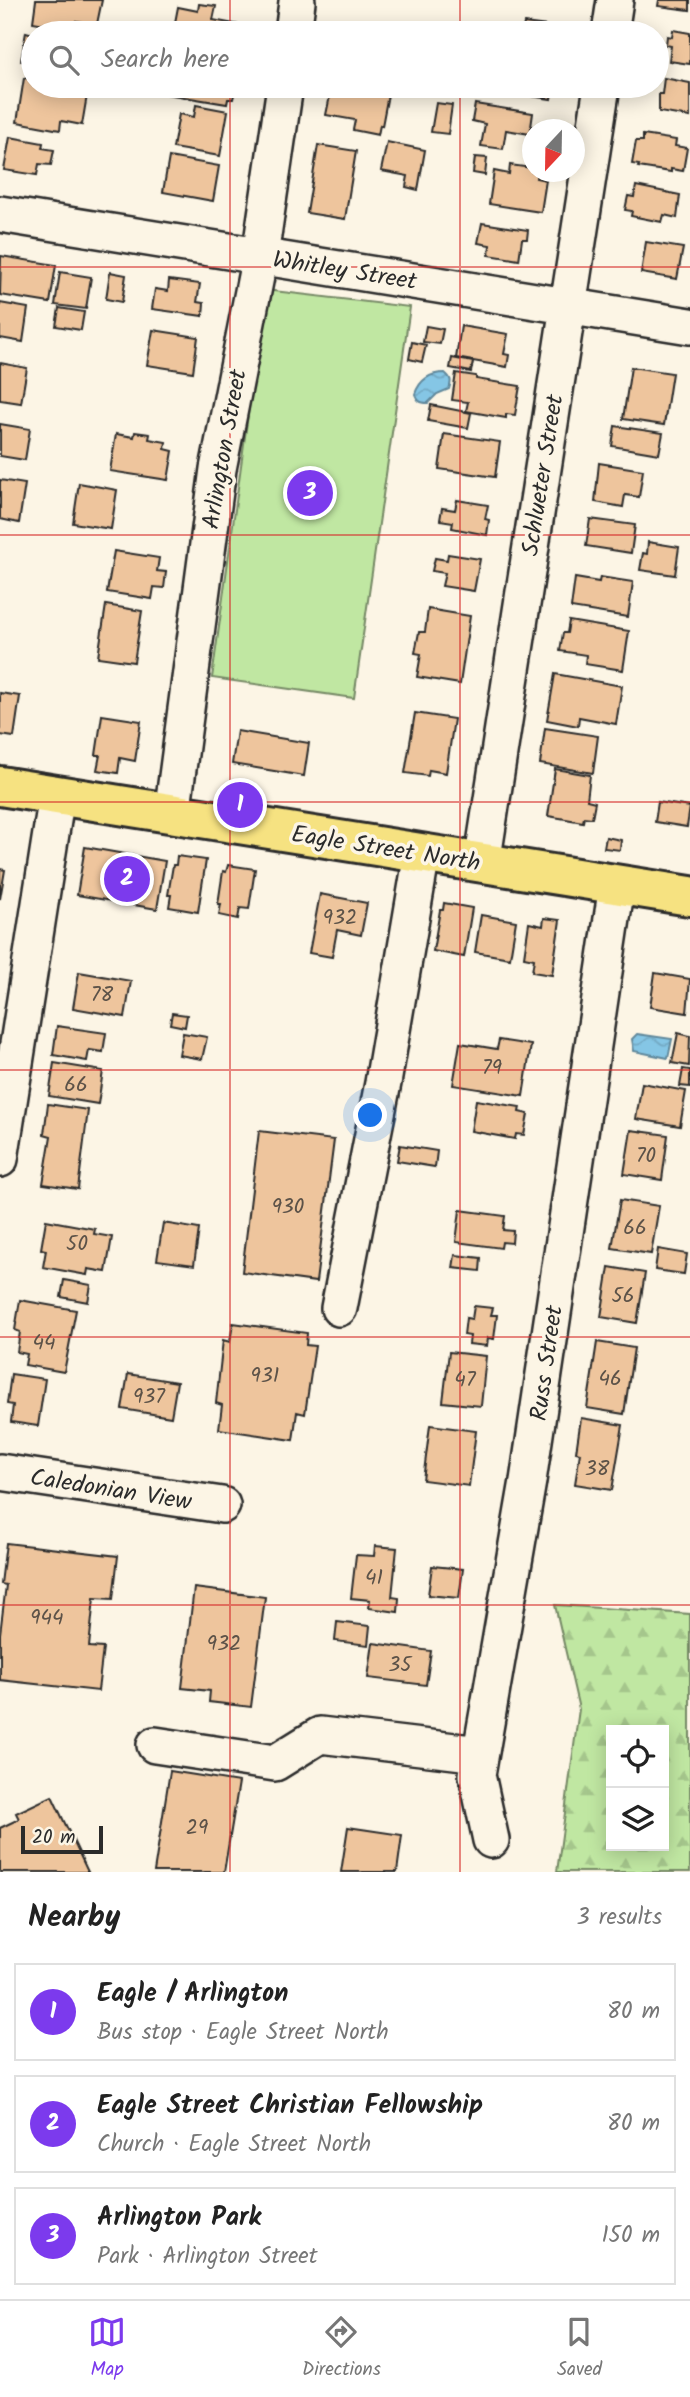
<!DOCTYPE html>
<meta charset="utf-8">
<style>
:root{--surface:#fff;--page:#f6f6f6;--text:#222;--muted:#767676;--line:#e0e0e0;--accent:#7c3aed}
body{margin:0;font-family:Kalam,sans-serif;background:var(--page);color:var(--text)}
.controls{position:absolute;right:21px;bottom:21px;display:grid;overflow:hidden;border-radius:0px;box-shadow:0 4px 18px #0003}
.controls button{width:63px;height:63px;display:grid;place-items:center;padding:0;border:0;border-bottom:2px solid var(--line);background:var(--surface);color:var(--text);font:35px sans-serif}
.compass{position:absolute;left:522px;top:119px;width:63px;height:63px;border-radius:50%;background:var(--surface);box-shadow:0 4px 18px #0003;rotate:202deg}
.scale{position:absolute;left:21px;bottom:18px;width:82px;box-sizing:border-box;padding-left:7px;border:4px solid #2b2b2b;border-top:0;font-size:19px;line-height:24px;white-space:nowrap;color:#2b2b2b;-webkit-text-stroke:5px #fcf5e5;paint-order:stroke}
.you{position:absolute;left:371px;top:1116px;width:24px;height:24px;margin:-18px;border:5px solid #fff;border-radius:50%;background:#1a73e8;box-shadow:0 0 0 10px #1a73e833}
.badge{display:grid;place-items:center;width:46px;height:46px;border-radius:50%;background:var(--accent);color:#fff;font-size:23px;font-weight:700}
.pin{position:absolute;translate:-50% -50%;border:4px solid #fff;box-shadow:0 2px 7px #0006}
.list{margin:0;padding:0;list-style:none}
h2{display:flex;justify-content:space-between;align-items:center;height:91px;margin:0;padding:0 28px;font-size:30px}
h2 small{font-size:23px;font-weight:400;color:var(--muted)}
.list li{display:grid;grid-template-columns:46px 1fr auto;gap:21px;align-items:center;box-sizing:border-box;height:98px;margin:0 14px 14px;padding:0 14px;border:2px solid var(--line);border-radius:0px}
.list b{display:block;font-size:26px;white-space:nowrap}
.list p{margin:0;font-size:23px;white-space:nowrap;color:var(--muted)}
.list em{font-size:23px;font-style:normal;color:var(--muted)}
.icon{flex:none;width:38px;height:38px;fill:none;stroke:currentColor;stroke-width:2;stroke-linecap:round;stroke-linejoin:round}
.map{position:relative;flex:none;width:690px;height:1872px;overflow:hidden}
.search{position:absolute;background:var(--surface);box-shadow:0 4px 18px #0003;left:21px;right:21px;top:21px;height:77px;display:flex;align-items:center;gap:18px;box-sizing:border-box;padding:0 24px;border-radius:38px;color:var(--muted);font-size:26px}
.sheet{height:427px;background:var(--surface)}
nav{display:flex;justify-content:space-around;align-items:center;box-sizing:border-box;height:98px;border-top:2px solid var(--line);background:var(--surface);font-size:19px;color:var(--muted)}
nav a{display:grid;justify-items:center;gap:4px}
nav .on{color:var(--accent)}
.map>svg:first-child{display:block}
.forest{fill:url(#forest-firs);stroke:#768966;stroke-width:2;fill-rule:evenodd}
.park{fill:#c0e7a2;stroke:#768966;stroke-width:2}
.water{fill:url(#water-waves);stroke:#61889b;stroke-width:2}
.building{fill:#eec59d;stroke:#2b2b2b;stroke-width:2}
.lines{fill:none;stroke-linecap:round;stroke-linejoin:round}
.minor-casing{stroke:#2b2b2b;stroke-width:40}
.major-casing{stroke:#2b2b2b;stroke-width:44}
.minor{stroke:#fcf5e5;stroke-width:35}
.major{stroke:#f6e281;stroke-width:38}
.grid{fill:none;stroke:#d62828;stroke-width:2;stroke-opacity:0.55}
.labels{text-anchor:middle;stroke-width:7;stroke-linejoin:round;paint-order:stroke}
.number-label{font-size:21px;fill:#5c5248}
.street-label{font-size:24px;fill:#2b2b2b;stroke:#fcf5e5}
</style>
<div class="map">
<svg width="690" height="1872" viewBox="0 0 690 1872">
<defs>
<pattern id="forest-firs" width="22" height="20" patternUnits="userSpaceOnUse" patternTransform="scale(1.75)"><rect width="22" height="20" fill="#c0e7a2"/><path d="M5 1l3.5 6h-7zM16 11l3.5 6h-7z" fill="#a5c68c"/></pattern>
<pattern id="water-waves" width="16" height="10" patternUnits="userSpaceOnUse" patternTransform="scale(1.75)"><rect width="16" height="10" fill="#85c6e5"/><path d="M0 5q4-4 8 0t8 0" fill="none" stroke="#73aac5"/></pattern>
</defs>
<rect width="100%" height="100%" fill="#fcf5e5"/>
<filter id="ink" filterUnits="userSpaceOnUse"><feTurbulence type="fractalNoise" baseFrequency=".0143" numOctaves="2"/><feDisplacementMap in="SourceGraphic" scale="14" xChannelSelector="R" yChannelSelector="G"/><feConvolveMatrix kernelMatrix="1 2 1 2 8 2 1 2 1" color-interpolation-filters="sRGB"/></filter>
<g filter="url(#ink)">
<path class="forest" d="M555 1605 690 1614V1872H557L579 1709ZM611 1730H664V1846H611Z"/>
<path class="park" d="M265 290 410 307 354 698 212 678Z"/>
<path class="water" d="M445 373C451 378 452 381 449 389L437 394 428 403C420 403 418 401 415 394 420 379 430 373 445 373Z
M637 1034 672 1039 668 1058 634 1051 632 1039Z"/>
<path class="building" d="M36 0H102L97 24 76 21 75 29 33 22Z
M659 0H690V10L658 6Z
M199 4 216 6 213 20 240 25 239 33H173L178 7 198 11Z
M524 23 564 28 563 33H522Z
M337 28 362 33H336Z
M673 30 690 33V64L669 61 671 46 666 45 667 36 672 37Z
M26 32 33 34V63L21 61Z
M24 78 33 79V86H71L88 89 82 125 61 121 60 130 17 122Z
M664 78 690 83V117L659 112V94H662Z
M167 86H236L233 99H228L227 104 166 94Z
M332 86H371L389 89 382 126 380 125 378 135 353 130 355 120 326 115Z
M505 86H553L551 99 504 92Z
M436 103 452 105 448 134 431 132Z
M475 104 533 113 530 134 506 130 503 149 481 146 485 124 472 121Z
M196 105 228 111 220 156 173 148 179 114 194 117Z
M643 135 676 140 675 146 687 148 683 171 671 169V172L638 167 639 165 632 164 636 141H643Z
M10 137 43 143 42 148 54 150 51 165 39 164 37 175 4 170Z
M387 142 425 150 418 190 406 187 408 176 381 171Z
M318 145 356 151 345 219 307 213Z
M169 157 219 166 213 201 163 192Z
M475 157 487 158 485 175 473 173Z
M510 165 532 168V172H537L536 178 546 180 541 212 489 204 494 171 509 174Z
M636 186 680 195 677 218 664 215 662 222 631 216 632 211 625 210 628 196 634 197Z
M482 223 528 230 527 239H522L519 260 489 255 490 245 478 243Z
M646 242 683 248 677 279 641 273Z
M1 256 56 265 50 303 0 295Z
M60 272 91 277 86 309 55 305Z
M110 272 126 275 122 302 106 299Z
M169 280 200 284 197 302 204 303 203 316 152 309 155 289 168 291Z
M0 303 28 308 23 342 0 338Z
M59 308 84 312 81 330 56 326Z
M426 326 443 329 440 344 423 342Z
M461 326 508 334 504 354 509 355 507 367 456 358Z
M153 330 198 337 193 372 147 365Z
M412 342 426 345 422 362 409 359Z
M452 358 473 362 471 372 450 368Z
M0 363 27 368 21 403 0 400Z
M631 367 672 373 664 425 623 419Z
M456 373 476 376V379L520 386 515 415 506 414V418L466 411 468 402 452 400Z
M431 405 471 413 468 428 428 421Z
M0 424 30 429 25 460 0 456Z
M615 426 663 433 659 454 612 446Z
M135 432 150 434 149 439 166 442 165 449 173 451 168 480 110 471 116 434 134 437Z
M444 434 500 442 495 477 439 469Z
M599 463 643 470 639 497 625 495 623 507 595 502Z
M0 480 25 484 19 523 0 519Z
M79 483 117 490 111 529 73 523Z
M457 500 488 505 485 519 489 520 487 535 452 528 453 522 440 520 442 508 455 510Z
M590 519 635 525 631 553 586 546Z
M648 542 679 547 675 575 640 570 643 553 647 554Z
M114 551 159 558 157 571 166 572 164 588 154 587 152 599 107 592Z
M448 554 480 559 474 591 442 586 445 573 432 571 435 558 447 560Z
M600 577 633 582 628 617 571 608 575 578 599 582Z
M106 605 142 611 134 662 98 657Z
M428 609 470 616 460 684 417 677 421 654 415 653 419 632H425Z
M569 621 629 631 623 670 585 664 586 655 560 651 563 633H567Z
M555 674 622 686 616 724 579 717 578 726 547 720Z
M0 693 20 696 14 737 0 735Z
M415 713 454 719 446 773 429 770 428 776 405 773Z
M102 715 141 721 135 761 120 758 118 773 97 770 100 755H96Z
M545 728 598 736 593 773 540 764Z
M237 731 309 743 304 776 232 764Z
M555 769 590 775 587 800 595 802 592 818 584 817 583 822 548 816Z
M658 802 690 807 687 827 655 822Z
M606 837 621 840 620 850 604 848Z
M85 847 165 861 157 909 77 895Z
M177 856 206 860 198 912 169 907 171 895H168L173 865H176Z
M228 865 255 869 249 909 240 908 238 919 219 915 221 904H218L223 871 226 872Z
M0 869 5 870 0 899Z
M320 894 367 903 361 935 337 930 332 957 309 953Z
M444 903 472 908 464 957 433 951 440 910H443Z
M481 915 516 921 510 958 475 952Z
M544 918 560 920 552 975 532 972 534 959 524 957 529 923 543 926Z
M79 972 131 981 125 1017 73 1008Z
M655 973 690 979 687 1013 650 1007Z
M172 1013 187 1015 185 1027 170 1024Z
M57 1026 106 1033 103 1052 89 1050 87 1061 53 1055Z
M183 1033 207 1037 202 1059 179 1055Z
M678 1033 690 1036 689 1066 672 1063Z
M499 1040 531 1045 523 1096 453 1085 460 1043 497 1049Z
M54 1063 103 1071 98 1104 49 1096Z
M683 1069 690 1070V1087L680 1086Z
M642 1083 686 1091 680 1126 636 1119Z
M476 1100 520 1107 519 1112 528 1114 524 1135 516 1134 515 1139 471 1131Z
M48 1104 88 1110 78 1189 43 1184 51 1136 44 1134Z
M631 1130 668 1135 662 1180 624 1174Z
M259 1131 334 1140 316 1282 242 1272Z
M400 1145 437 1151 435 1167 397 1161Z
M620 1200 659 1206 651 1254 612 1248Z
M460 1210 505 1216 503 1230 513 1231 512 1243 502 1242 501 1248 456 1242Z
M46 1220 95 1229 94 1234 112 1237 106 1272 88 1269 87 1275 43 1267 46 1250 41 1249Z
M163 1223 199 1229 194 1265 157 1260Z
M658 1249 687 1254 684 1274 655 1270Z
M455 1255 481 1258 480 1271 453 1268Z
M609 1267 645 1273 637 1323 601 1317Z
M64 1280 91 1285 88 1302 61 1297Z
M20 1300 76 1310 64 1372 25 1365 27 1354 17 1352 20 1332 15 1330Z
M474 1306 493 1308 491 1315H497L494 1339 488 1338 487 1346 469 1344 470 1336 464 1335 466 1318 472 1319Z
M233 1323 307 1333 306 1345 315 1346 305 1414 297 1412 293 1440 219 1429 222 1405 216 1403 223 1340 230 1342Z
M597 1342 634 1348 624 1414 587 1408Z
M449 1352 486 1356 481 1406 443 1402Z
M11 1374 45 1379 38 1426 11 1422 13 1405 7 1404Z
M128 1374 177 1382 171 1417 122 1409Z
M581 1418 623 1425 612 1490 575 1484 580 1453 576 1452Z
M430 1425 476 1431 469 1486 423 1480Z
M6 1543 118 1556 113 1599 94 1598 89 1647 103 1648 98 1691 0 1680V1634L6 1585 1 1584Z
M375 1546 397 1548 392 1597 399 1598 398 1612 369 1608 370 1600 351 1598 356 1555 374 1556Z
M432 1566 463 1569 459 1598 428 1595Z
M194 1588 265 1597 251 1707 209 1702 210 1691 182 1688Z
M337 1622 370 1626 368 1645 335 1641Z
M373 1643 431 1651 426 1685 368 1678Z
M170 1771 239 1782 224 1872H154Z
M52 1796 88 1872H0V1828L19 1819 16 1813Z
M348 1827 402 1835 397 1872H341Z"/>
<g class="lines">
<defs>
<path id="minor" d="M293 33 297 2
M610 33 615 0
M0 214 690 326
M172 814 218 469 260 256 285 86
M482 864 602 86
M0 1159 57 795
M339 1308 383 1083 422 854
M0 1472 222 1505
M155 1745 275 1763 320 1735 480 1754
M491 1840 477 1775 528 1481 617 885"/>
<path id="major" d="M0 786 690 896"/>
</defs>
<use href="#minor" class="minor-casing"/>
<use href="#major" class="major-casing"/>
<use href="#minor" class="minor"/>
<use href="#major" class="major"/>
</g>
</g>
<path class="grid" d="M230 0V33M460 0V33M230 86V1872M460 86V1872M0 267H690M0 535H690M0 802H690M0 1070H690M0 1337H690M0 1605H690"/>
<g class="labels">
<g class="number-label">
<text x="340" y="924">932</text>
<text x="102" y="1001">78</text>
<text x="492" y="1074">79</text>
<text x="76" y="1091">66</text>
<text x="646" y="1162">70</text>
<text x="288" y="1213">930</text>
<text x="635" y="1234">66</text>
<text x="77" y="1250">50</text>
<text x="623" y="1302">56</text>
<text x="44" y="1349">44</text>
<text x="265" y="1382">931</text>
<text x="610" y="1385">46</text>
<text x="465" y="1386">47</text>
<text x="149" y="1403">937</text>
<text x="597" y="1475">38</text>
<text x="374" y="1584">41</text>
<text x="47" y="1624">944</text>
<text x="224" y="1650">932</text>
<text x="400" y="1671">35</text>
<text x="197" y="1834">29</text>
</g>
<g class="street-label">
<text transform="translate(345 270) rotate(9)" y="8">Whitley Street</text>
<text transform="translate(224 449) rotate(-80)" y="8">Arlington Street</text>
<text transform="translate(542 475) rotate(-81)" y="8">Schlueter Street</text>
<text transform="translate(386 848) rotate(9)" y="8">Eagle Street North</text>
<text transform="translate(546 1363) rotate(-82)" y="8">Russ Street</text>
<text transform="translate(111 1489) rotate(9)" y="8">Caledonian View</text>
</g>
</g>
</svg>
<div class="controls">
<button><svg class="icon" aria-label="locate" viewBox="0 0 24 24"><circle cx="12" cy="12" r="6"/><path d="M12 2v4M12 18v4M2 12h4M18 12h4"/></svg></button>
<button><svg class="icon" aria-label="layers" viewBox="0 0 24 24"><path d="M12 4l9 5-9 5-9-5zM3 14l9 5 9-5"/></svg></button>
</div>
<svg class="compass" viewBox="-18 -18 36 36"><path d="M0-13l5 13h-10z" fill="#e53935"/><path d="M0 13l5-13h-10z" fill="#767676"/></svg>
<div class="scale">20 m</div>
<div class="you"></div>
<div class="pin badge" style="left:240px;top:805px">1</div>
<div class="pin badge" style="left:127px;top:879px">2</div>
<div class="pin badge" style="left:310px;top:493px">3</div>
<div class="search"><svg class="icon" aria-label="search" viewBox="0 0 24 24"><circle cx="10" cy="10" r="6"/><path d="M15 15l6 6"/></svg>Search here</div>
</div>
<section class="sheet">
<h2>Nearby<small>3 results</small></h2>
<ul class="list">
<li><span class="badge">1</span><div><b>Eagle / Arlington</b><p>Bus stop · Eagle Street North</p></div><em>80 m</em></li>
<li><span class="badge">2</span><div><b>Eagle Street Christian Fellowship</b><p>Church · Eagle Street North</p></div><em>80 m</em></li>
<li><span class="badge">3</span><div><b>Arlington Park</b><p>Park · Arlington Street</p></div><em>150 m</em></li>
</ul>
</section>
<nav>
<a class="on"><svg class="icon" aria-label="map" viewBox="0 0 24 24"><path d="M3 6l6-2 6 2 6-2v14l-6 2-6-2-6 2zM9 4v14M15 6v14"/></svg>Map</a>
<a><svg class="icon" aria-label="directions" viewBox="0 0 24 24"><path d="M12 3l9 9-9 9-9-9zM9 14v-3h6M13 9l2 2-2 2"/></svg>Directions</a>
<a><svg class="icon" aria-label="saved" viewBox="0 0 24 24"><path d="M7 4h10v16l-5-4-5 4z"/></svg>Saved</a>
</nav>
